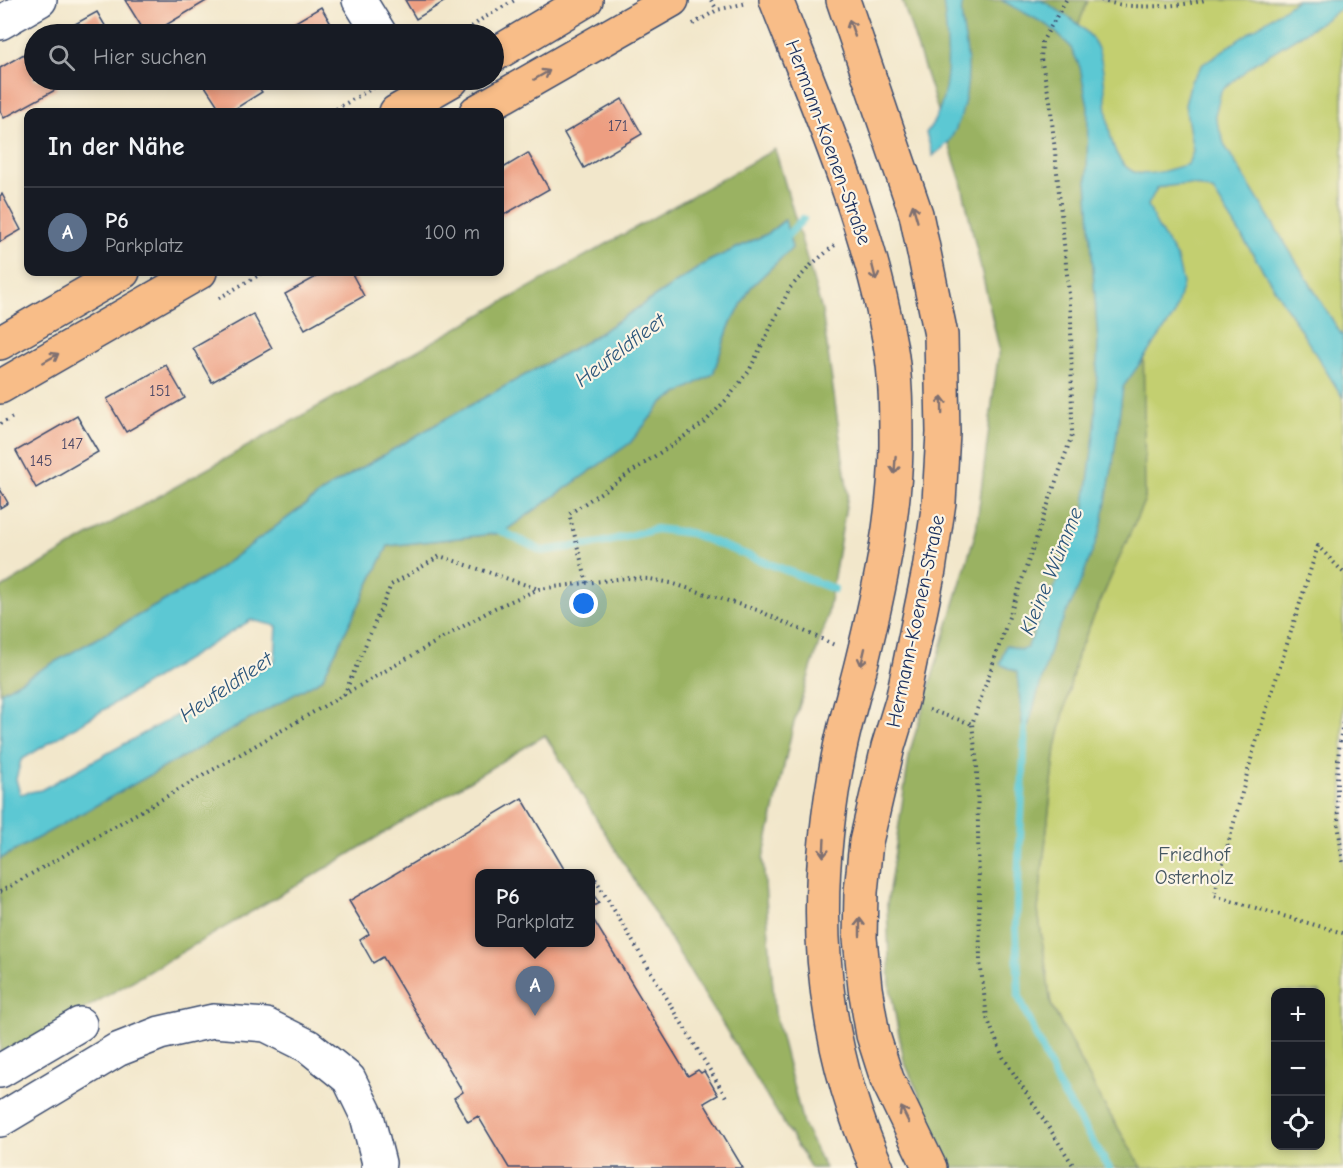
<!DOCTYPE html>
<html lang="de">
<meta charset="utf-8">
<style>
:root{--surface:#171b24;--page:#242831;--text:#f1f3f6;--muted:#9ea1a6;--line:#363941;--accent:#0f766e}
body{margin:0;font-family:"Comic Neue",sans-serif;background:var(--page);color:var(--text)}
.controls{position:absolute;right:18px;bottom:18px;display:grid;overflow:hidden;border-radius:12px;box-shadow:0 3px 9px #0003}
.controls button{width:54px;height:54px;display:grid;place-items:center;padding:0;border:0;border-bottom:2px solid var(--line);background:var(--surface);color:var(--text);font:30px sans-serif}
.you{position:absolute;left:584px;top:604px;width:21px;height:21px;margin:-15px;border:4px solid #fff;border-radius:50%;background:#1a73e8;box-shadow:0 0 0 9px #1a73e833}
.badge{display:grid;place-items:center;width:39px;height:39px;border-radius:50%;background:var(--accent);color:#fff;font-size:20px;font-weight:700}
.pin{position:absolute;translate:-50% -50px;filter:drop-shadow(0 2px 3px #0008)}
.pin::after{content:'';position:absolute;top:32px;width:21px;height:18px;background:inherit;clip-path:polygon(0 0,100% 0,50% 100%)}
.popup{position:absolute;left:475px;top:869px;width:120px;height:78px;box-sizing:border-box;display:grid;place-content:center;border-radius:12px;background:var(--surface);filter:drop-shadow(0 2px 4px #0005);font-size:20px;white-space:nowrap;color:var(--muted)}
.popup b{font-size:22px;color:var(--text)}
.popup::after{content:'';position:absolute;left:50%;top:100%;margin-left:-12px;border:12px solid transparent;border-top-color:var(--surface)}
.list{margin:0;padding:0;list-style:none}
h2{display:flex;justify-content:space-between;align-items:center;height:78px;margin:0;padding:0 24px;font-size:26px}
h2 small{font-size:20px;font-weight:400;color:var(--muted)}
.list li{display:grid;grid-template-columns:39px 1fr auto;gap:18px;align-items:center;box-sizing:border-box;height:90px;padding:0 24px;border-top:2px solid var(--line)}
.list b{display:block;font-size:22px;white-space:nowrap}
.list p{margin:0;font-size:20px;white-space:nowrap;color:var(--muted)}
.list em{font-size:20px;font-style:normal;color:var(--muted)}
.icon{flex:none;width:33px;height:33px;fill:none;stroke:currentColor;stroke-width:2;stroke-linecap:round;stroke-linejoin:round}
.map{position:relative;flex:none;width:1343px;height:1168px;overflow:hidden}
.search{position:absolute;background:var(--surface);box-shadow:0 3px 9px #0003;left:24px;top:24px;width:480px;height:66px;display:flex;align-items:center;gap:15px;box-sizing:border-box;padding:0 21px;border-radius:33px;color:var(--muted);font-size:22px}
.panel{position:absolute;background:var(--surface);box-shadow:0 3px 9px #0003;left:24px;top:108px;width:480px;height:168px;border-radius:12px}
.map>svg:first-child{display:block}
.green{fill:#c3cf70;stroke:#6f7f67;stroke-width:1.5;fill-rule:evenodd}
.forest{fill:#9ab262;stroke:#5a7060;stroke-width:1.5}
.water{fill:#5bc8d3;stroke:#3b7c98;stroke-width:1.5;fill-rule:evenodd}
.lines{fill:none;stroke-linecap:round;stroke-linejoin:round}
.stream{stroke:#5bc8d3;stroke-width:8}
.building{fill:#ed9e81}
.minor-casing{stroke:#3b4b6e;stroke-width:36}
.major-casing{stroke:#3b4b6e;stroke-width:36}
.path{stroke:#3b4b6e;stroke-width:4;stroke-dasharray:1.5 4.5;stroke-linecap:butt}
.minor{stroke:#fff;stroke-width:33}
.major{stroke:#f8bd88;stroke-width:33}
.oneway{stroke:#7e6f71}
.labels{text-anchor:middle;stroke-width:4.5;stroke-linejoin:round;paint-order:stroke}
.number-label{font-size:16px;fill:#504b67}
.street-label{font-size:20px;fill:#1b2f5e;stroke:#fcf5e5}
.park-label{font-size:20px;fill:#455762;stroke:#fcf5e5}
.water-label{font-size:21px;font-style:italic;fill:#2b557b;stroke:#fcf5e5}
</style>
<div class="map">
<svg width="1343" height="1168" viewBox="0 0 1343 1168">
<rect width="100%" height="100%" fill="#fcf5e5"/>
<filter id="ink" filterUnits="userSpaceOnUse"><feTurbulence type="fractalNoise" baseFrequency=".0167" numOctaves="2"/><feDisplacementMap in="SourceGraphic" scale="12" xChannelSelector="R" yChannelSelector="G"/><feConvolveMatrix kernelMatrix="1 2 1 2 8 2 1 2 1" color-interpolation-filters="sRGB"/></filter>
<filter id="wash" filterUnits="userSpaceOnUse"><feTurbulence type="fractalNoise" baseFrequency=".008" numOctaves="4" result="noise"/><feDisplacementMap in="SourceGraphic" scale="24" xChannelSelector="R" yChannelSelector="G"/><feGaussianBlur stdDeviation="1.35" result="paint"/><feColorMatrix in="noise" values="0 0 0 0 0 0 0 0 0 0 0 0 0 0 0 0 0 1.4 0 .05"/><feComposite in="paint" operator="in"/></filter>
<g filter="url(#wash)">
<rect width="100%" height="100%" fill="#f2e7cb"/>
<path class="green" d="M1088 0H1343V1168H1142L1104 1105 1051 1004 1038 910 1056 747 1077 655 1145 498 1083 73 1079 23ZM1276 992H1320V1146H1276Z"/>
<path class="forest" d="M902 0H1088L1079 23 1083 73 1142 235 1145 499 1077 655 1056 747 1038 910 1051 1005 1104 1105 1142 1168H952L904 1061 890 987 887 904 910 751 976 531 999 348 961 181Z
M775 149 822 311 848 494 827 618 793 726 763 859 775 1014 803 1124 825 1168H811L545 735 328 867 0 1058V859L322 679 388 546 502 533 630 443 663 402 713 374 729 327 751 287 792 248 784 220 767 234 709 261 589 340 440 422 331 486 207 577 0 693V589L81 540Z"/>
<path class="water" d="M943 0H963C959 14 964 31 966 46 971 76 966 114 950 140 946 146 938 151 933 156L926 133C955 97 948 43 943 0Z
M1001 0C1013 0 1026 0 1038 0 1046 1 1055 9 1062 13 1075 21 1092 34 1098 49 1111 82 1098 155 1134 172 1147 178 1175 168 1188 164L1193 151 1185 105 1191 81 1203 64 1297 0H1343V7L1323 21 1255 63 1221 91 1215 116 1225 146 1343 337V398L1214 192C1191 181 1181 184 1157 188L1148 205 1157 226 1177 258 1183 284 1174 316 1123 387 1113 463 1101 529 1077 591 1052 643 1024 741 1017 672 1000 664 1006 645 1021 650 1027 648 1054 589 1084 513 1095 427 1098 342 1087 181 1088 107 1080 67 1070 46 1049 26Z
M785 220 792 248 751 287 729 327 713 374 663 402 630 443 502 533 388 546 322 679 0 859 1 692 207 577 331 486 440 422 589 340 709 261 767 234ZM251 620 277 626 275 661 41 790 20 794 16 779 21 760Z"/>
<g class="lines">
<path class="stream" d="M781 242 803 219
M493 527 542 551 601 543 656 529 690 533 834 589
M1025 729 1016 926 1019 997 1059 1087 1109 1168"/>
</g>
<g id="blocks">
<path class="building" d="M125 0H208L151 34H146Z
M405 0H447L416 19Z
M321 7 337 34H275Z
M97 12 110 34H57Z
M34 48V80H51L57 89 4 118 0 111V68Z
M201 80H254L262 92 230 112H222Z
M622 99 642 134 584 168 564 133Z
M528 153 549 189 500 217V170Z
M2 194 21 230 0 242V196Z
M325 272H351L364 296 305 329 285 294Z
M253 314 272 348 212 382 193 348Z
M166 365 185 398 126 432 107 399Z
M77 416 98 452 36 488 16 451Z
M0 489 8 503 0 508Z
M522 798 567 874H480V942H590V914L688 1076 698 1070 701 1073 704 1071 718 1095 704 1103 743 1168H509L478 1116 468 1122 454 1098 463 1092 383 957 373 963 360 940 369 934 349 901Z
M590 890 599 903 590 908Z"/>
</g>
</g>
<g filter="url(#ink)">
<use href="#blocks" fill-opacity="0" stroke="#3b4b6e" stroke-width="1.5"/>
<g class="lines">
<defs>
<path id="minor" d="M359 0 380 34
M0 23 40 0
M0 1071 80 1024
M0 1120 117 1050 160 1033 213 1021 266 1025 308 1046 349 1079 367 1116 379 1163 378 1168"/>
<path id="major" d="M776 0C820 112 869 225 890 344 896 377 896 412 896 446 895 518 879 591 862 661 855 690 846 719 840 748 810 894 816 1031 877 1168
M843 0 916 214 941 335 943 433 939 502 929 570 902 701 888 747 866 842 861 892 860 938 865 988 873 1035 887 1079 930 1168
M494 55 586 0
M396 112 452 80
M476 112 672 0
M0 343 123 272
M0 387 200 272"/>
</defs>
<use href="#minor" class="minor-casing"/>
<use href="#major" class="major-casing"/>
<path class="path" d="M711 0 717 10
M1066 0 1042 42 1041 59 1050 101 1071 315 1072 435 972 724 977 765 980 961 987 1018 1003 1057 1075 1168
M1101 0C1127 10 1178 7 1205 0
M693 24 717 10 747 3
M462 34 482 19 515 0
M331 112 381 83
M219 298 264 272
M0 424 15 416
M1343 572 1318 546 1253 752 1214 896 1343 933
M587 583 569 514 704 423 728 398 749 371 790 288 812 264 835 245
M344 695 391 585 440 556 538 589
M929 710 972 724
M1343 723C1334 769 1336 816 1343 863
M590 884 596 880 726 1097
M0 892 495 608 539 589 625 578 650 579 671 583 757 610 837 646"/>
<use href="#minor" class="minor"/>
<use href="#major" class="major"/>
</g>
<defs><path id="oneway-shaft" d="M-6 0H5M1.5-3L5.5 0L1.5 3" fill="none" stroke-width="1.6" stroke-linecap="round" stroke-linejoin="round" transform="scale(1.5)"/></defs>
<g class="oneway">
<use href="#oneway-shaft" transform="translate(852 28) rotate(-109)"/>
<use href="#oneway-shaft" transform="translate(542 75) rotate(-30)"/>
<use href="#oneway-shaft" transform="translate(915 213) rotate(-106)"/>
<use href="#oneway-shaft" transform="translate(874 272) rotate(76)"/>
<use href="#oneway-shaft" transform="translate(51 358) rotate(-30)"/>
<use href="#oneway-shaft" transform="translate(942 405) rotate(-91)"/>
<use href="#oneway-shaft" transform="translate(895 465) rotate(94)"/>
<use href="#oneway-shaft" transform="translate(863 657) rotate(103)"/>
<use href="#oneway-shaft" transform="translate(824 848) rotate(93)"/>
<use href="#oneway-shaft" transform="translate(860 927) rotate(-90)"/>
<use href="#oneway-shaft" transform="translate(905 1115) rotate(-116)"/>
</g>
</g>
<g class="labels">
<g class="number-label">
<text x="618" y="131">171</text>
<text x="160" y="396">151</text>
<text x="72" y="449">147</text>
<text x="41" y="466">145</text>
</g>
<g class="street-label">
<text transform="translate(829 142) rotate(70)" y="7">Hermann-Koenen-Straße</text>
<text transform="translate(915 621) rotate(-78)" y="7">Hermann-Koenen-Straße</text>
</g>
<g class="park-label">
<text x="1194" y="861">Friedhof<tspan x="1194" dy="23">Osterholz</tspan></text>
</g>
<g class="water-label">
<text transform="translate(620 350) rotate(-37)" y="7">Heufeldfleet</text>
<text transform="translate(1051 571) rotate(-68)" y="7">Kleine Wümme</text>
<text transform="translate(226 687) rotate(-34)" y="7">Heufeldfleet</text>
</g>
</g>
</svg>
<div class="controls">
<button>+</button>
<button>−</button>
<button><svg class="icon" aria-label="locate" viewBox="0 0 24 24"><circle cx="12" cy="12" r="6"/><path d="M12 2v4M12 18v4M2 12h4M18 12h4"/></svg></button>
</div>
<div class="you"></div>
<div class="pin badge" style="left:535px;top:1016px;background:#5c6f8a">A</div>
<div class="popup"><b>P6</b>Parkplatz</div>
<div class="search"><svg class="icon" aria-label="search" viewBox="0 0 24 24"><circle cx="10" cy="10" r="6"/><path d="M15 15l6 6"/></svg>Hier suchen</div>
<section class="panel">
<h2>In der Nähe<small></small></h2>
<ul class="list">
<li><span class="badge" style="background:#5c6f8a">A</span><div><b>P6</b><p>Parkplatz</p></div><em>100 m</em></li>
</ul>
</section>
</div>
